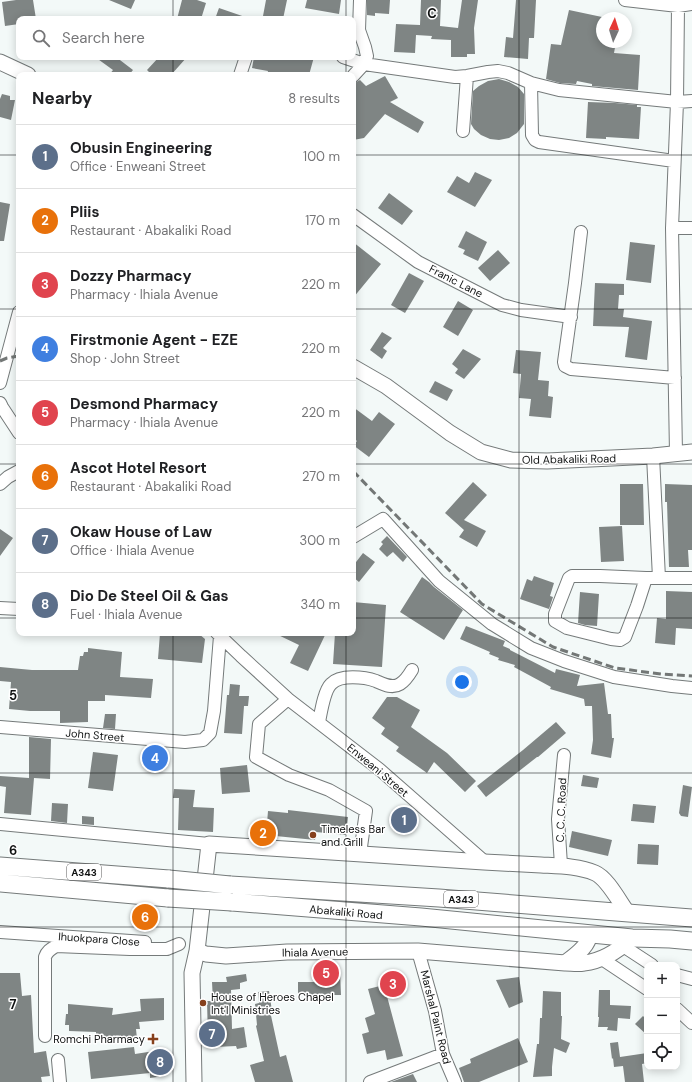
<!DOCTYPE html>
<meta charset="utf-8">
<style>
:root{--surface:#fff;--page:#f6f6f6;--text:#202124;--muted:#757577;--line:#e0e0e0;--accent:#2563eb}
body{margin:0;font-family:"DM Sans",sans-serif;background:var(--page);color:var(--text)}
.controls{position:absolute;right:12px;bottom:12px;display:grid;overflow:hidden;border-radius:8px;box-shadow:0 2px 10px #0003}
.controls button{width:36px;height:36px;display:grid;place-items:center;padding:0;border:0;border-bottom:1px solid var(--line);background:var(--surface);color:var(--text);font:20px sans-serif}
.compass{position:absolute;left:596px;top:12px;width:36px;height:36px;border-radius:50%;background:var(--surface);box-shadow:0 2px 10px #0003;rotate:4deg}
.you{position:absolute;left:462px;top:682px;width:14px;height:14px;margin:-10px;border:3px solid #fff;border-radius:50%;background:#1a73e8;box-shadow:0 0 0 6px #1a73e833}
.badge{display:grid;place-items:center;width:26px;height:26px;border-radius:50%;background:var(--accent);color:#fff;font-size:13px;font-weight:700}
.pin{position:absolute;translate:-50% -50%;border:2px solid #fff;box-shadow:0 1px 4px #0006}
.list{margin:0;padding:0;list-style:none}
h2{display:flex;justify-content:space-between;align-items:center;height:52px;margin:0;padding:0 16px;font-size:17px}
h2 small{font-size:13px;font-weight:400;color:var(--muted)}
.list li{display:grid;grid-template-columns:26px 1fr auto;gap:12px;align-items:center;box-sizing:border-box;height:64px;padding:0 16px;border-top:1px solid var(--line)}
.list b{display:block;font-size:15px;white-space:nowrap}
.list p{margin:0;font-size:13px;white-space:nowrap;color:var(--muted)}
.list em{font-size:13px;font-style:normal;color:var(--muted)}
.icon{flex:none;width:22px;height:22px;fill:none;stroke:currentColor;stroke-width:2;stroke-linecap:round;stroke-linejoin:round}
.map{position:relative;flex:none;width:692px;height:1082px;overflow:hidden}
.search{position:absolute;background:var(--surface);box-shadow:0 2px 10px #0003;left:16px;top:16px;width:340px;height:44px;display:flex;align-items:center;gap:10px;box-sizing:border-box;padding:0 14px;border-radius:8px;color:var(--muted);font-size:15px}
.panel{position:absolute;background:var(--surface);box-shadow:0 2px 10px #0003;left:16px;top:72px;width:340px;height:564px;border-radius:8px}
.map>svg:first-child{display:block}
.building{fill:#7f8584}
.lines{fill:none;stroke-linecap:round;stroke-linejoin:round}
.minor-casing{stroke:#757a7a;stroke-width:14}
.major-casing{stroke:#757a7a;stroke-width:17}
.highway-casing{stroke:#757a7a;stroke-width:19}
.minor{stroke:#fff;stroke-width:12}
.major{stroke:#fff;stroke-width:15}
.highway{stroke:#fff;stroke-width:17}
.rail{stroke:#737776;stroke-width:3;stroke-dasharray:8 4;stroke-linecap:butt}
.highway-bridge-casing{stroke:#757a7a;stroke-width:19;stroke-linecap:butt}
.highway-bridge{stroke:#fff;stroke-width:17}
.grid{fill:none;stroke:#101212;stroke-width:1;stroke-opacity:0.55}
.poi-dot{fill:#86401c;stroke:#fff;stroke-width:1.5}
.labels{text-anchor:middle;stroke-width:3;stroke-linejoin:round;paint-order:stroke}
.shield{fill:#fff;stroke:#585959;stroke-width:1}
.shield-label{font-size:10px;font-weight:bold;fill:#101212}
.street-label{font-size:11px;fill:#101212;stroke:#fff}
.poi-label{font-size:11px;fill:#101212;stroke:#fff;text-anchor:start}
.grid-label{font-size:13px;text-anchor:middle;font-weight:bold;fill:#101212;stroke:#fff;stroke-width:3;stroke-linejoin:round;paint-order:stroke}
</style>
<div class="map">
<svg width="692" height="1082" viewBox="0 0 692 1082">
<rect width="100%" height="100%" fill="#f3f9f8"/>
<path class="building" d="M16 0H33L36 19H19V24L5 26 2 2Z
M109 0H135L131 9Z
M182 0H197L206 3 201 19H177Z
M266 0H287L283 19 263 16Z
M307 0H341L339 14 305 8Z
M367 0H390L389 14 375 13V16L367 15Z
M421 0H441L440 26 458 28 462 0H478L474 28 475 54H467V57H451V40L431 39 432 36 416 35 415 53 394 52 396 24 420 25Z
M516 0H536L534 38H529L528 59 504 57 506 37 513 38Z
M219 8 248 18V19H215Z
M569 10 602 17V42H616L614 53 640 55 638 90 592 86V84L577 81 576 84 560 83 546 79 551 44 561 45Z
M95 57H116L133 70 129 75H109L113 70Z
M159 57H187L171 75H152L147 70Z
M254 57H285L295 59 296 57H314L309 75H267L268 71 252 68Z
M385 76 398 98 390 102 424 122 418 133 385 114 364 138 353 140V84L360 80 366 86Z
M499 79 509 82 518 87 524 94V124L517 133 509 138 499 140 490 139 481 135 474 129 471 124 473 91 479 86 488 81Z
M2 94 10 96V100H15L11 120 0 117V99Z
M588 102 615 103 637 105V107H641L639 139 606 137V139L586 138Z
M475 172 492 180 475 207 447 192 457 176 469 183Z
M389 193 413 211 402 225 378 208Z
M0 202 10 204 4 241H0Z
M466 231 487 242 478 261 463 254 465 250 458 247Z
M353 242 381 264 353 298Z
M630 242 655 245 651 283 626 280Z
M498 250 510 263 490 281 478 268Z
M409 273 424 281 405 313 391 305Z
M595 283 624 284V295H619L618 309H624L623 317 652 321 647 360 625 357 629 327 593 326Z
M458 301 473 310 458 336 443 327Z
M382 332 392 338 383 348 387 351 382 359 370 350Z
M463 349 481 359 464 379 455 373 458 369 452 364Z
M516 350 541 352 538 380 549 381 548 396 553 397 551 418 529 416 531 399 519 398 521 374 513 373Z
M435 381 453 390 447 401 429 392Z
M353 407 372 421 379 412 395 424 369 457 353 445 357 441 353 438Z
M473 482 487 495 464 520 486 531 477 547 459 537 464 530 445 513Z
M620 484H643L644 525H620Z
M665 484 692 485V550H688L689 567H669L667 502H665Z
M622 526 624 561 601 562 599 527Z
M0 529 13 538 0 556Z
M387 536 407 557 403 562 393 552 387 557 379 549 383 544 381 542Z
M363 553 375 562 359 582 353 577V566Z
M534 576 554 583 550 596 553 597 549 609 520 599 527 579 532 581Z
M422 577 429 582 434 587 463 610 444 640 400 612Z
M666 591 692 592V629L676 628 675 645 655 643 657 618 666 619Z
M580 592 599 594 597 626 585 625 578 623Z
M353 602 386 605 382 667 333 664 335 633H353Z
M466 626 505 641 503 646 510 649V650L555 673 556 669 580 675 577 686 604 683 608 714H611L612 738H614L611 758 591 754 593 740 592 706H585L584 699 550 689 551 687 514 667 515 665 498 660 499 658 489 654 490 652 460 639Z
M160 633H186L199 634 205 639 202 663 158 659Z
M274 633H326L308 671 290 663 299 645Z
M88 648 122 652 120 677 153 679 151 698 105 695V701H88V722L60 723V711H30L9 709 11 682 0 681V667L32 670H78L80 656H83L84 652H88Z
M230 684 240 685 239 696H249L248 706H244L242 734 224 733 227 695H229Z
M387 697H397L420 710 411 727 447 753 476 781 465 792 434 762 427 773 396 751 399 747 381 734 385 728 372 718Z
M105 714H116L115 729 103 728Z
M556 722 566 733 538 757H537L486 797 477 786 523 750Z
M29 737 51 739 50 779 34 778 31 815 4 813 6 787 0 786V776L29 778Z
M93 752 118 755 113 791 88 788Z
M247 765 250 792 222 794 220 768Z
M583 775 599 778 597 788 581 786Z
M683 785 692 787 688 817 681 816 679 813Z
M174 789 195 790 193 807 214 808 213 832 178 830 179 798H173Z
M52 803 68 804 67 823 51 821Z
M633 804 656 806 654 823 631 821Z
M288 810 348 817 346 835 316 832 315 840 266 835 268 811 288 813Z
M82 816 94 817V825L82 824Z
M572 831 612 840 608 856 569 847Z
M638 844 659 845 658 865 637 864Z
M340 971 341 995H298V982H317L318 972Z
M0 973H20L22 996 31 995 34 1053 46 1051 50 1076 41 1077 42 1082H0Z
M246 974 247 981 240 983V989L231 990 232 1029 244 1027 247 1047 237 1049 236 1046 215 1047V1038H208L207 1001H213L212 982H227L226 977Z
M519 977 523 1002 509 1008 496 980Z
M384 985 403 1056 387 1060 385 1050 367 1054 362 1034 369 1032 365 1018 375 1014 368 989Z
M599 990H610V1005L631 1006 630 1019 618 1018 617 1031 607 1030 608 1027H598L599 1017H598Z
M269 991 272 1011H270L280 1057 286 1055 293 1082H255L250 1065 264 1061 256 1026 257 1025 255 1004 259 1003 258 992Z
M543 991 561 992V1016H562L561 1039 570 1043 566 1053 554 1048 552 1067V1076L533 1077 537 1044H539L540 1018H542Z
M164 998V1020L139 1022 140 1029H136L137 1039 96 1037V1032L69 1031V1025H65L66 1014H68V1004L113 1008 112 1015 141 1011 140 999Z
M643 1016 647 1020V1035L635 1024Z
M518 1038 528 1062 479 1082H464L459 1068 471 1063 470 1059Z
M618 1042 620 1057 647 1053V1063L642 1064 644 1082H625L623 1066 614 1067 613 1058 612 1059 610 1043Z
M134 1047 135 1054 161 1050 164 1076 150 1078V1073L91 1079 88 1052Z
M413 1074 417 1082H391Z"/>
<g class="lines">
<defs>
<path id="minor" d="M625 0 678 6 692 4
M343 57 364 64 455 77 467 76 488 72 498 71 508 73 531 83 559 90 677 102 692 101
M240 75 246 57
M353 76 364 64 367 56 365 47 359 30 360 0
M531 83 532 135 535 140 539 142 674 161
M463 131 467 76
M353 215 418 262 502 305 521 310 571 317
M672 228H692
M581 232 575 283 564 362 565 366 571 369 675 378
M0 383 19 312
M0 403 2 407 19 433
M676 453 672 228 677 102 678 6
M653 456 659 578
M0 484 8 477 19 471
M353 537 383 519 439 581 492 624 531 648 564 661 614 677 672 686 692 688
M646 578 637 606 625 637 620 640 611 639 567 628 555 621V614L569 578 572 576H600L646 578H692
M0 608 19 609
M217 633 241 656 288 699 379 769 485 862
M288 699 259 724 256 757 289 775 329 790 366 811 360 854
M319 722C321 712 324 691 331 684 340 674 365 677 376 681 383 684 392 689 400 684 405 681 409 675 412 670
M0 727 185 742 203 740 210 733 214 711 220 636
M0 824 209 844
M561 865 558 819 564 755
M0 932 145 942
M623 946 652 965
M418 951 435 1011 443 1054 455 1082
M602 959 647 989
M677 975 692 979
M677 1009 692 1023
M45 1036V957C47 951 51 949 56 946L130 949H167L179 944
M58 1060 60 1082
M370 1082 443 1054"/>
<path id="major" d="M0 62 28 75
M353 367 386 386 450 433 481 452 511 460 547 461 612 458 653 456 692 452
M197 951 206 954 226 956 287 952 418 951 565 963C571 963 578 964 584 963 603 961 619 950 632 938
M565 963C574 956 590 946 589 934
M194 1082 192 973 197 951 209 844C301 850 392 856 484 862 503 863 522 864 541 865 559 866 578 866 595 873 607 878 619 901 627 912"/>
<path id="highway" d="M0 866 169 879
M0 883 168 898
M230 885 439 898 692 918
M232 902 421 917 632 938 670 939 692 941"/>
</defs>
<use href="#minor" class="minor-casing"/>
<use href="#major" class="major-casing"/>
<use href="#highway" class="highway-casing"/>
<use href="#minor" class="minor"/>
<use href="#major" class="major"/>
<use href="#highway" class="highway"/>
<path class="rail" d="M0 361 7 358 19 356
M353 471 482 604 553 647 615 668 661 674 692 676"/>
<defs>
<path id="highway-bridge" d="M169 879 230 885
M168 898 232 902"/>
</defs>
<use href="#highway-bridge" class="highway-bridge-casing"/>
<use href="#highway-bridge" class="highway-bridge"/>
</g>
<path class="grid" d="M173 0V19M346 0V19M519 0V1082M173 57V75M346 57V75M0 155H19M353 155H692M0 309H19M353 309H692M0 464H19M353 464H692M0 618H19M353 618H692M173 633V1082M346 633V1082M0 773H692M0 927H692"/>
<g class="poi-dot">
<circle cx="313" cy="835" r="4"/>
<circle cx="203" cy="1003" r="4"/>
<path d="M151 1033h4v4h4v4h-4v4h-4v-4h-4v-4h4z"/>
</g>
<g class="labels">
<g class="shield">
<rect x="67" y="864" width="34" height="16" rx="3"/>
<rect x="444" y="891" width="34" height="16" rx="3"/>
</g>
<g class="shield-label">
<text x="84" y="876">A343</text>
<text x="461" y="903">A343</text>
</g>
<g class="street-label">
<text transform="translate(456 281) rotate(27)" y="4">Franic Lane</text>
<text transform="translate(569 459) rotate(-1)" y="4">Old Abakaliki Road</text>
<text transform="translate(95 735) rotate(5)" y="4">John Street</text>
<text transform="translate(378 770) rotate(40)" y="4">Enweani Street</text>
<text transform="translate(561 810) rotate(-88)" y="4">C. C. C. Road</text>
<text transform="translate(346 912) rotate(5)" y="4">Abakaliki Road</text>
<text transform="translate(99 939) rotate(4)" y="4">Ihuokpara Close</text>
<text transform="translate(315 952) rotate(-1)" y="4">Ihiala Avenue</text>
<text transform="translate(436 1017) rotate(76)" y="4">Marshal Paint Road</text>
</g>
<g class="poi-label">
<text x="321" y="833">Timeless Bar<tspan x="321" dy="13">and Grill</tspan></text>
<text x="211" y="1001">House of Heroes Chapel<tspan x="211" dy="13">Int'l Ministries</tspan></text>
<text x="145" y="1043" text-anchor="end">Romchi Pharmacy</text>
</g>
</g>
<g class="grid-label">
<text x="432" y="18">C</text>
<text x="13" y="700">5</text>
<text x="13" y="855">6</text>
<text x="13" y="1009">7</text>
</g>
</svg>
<div class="controls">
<button>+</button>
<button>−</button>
<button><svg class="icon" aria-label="locate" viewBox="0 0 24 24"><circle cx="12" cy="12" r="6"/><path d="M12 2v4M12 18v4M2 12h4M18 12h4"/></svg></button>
</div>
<svg class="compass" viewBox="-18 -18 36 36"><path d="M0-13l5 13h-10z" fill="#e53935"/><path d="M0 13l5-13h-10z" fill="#757577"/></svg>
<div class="you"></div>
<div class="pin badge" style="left:404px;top:820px;background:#5c6f8a">1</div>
<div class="pin badge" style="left:263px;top:833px;background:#e8710a">2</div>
<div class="pin badge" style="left:393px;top:984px;background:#e0444e">3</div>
<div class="pin badge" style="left:155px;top:758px;background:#3f7fe0">4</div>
<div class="pin badge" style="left:326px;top:973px;background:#e0444e">5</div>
<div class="pin badge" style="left:145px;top:917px;background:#e8710a">6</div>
<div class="pin badge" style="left:212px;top:1034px;background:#5c6f8a">7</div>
<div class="pin badge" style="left:160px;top:1062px;background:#5c6f8a">8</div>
<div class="search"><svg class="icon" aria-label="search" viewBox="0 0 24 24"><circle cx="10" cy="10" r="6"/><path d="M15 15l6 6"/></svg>Search here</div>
<section class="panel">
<h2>Nearby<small>8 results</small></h2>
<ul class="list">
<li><span class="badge" style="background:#5c6f8a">1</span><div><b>Obusin Engineering</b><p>Office · Enweani Street</p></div><em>100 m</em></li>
<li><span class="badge" style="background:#e8710a">2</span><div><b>Pliis</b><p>Restaurant · Abakaliki Road</p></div><em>170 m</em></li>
<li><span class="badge" style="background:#e0444e">3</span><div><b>Dozzy Pharmacy</b><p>Pharmacy · Ihiala Avenue</p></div><em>220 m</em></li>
<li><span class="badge" style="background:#3f7fe0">4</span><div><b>Firstmonie Agent - EZE</b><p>Shop · John Street</p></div><em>220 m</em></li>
<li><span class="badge" style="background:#e0444e">5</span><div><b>Desmond Pharmacy</b><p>Pharmacy · Ihiala Avenue</p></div><em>220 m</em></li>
<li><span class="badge" style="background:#e8710a">6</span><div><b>Ascot Hotel Resort</b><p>Restaurant · Abakaliki Road</p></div><em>270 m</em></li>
<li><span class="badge" style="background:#5c6f8a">7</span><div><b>Okaw House of Law</b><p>Office · Ihiala Avenue</p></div><em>300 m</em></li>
<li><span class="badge" style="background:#5c6f8a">8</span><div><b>Dio De Steel Oil &amp; Gas</b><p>Fuel · Ihiala Avenue</p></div><em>340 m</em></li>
</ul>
</section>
</div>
